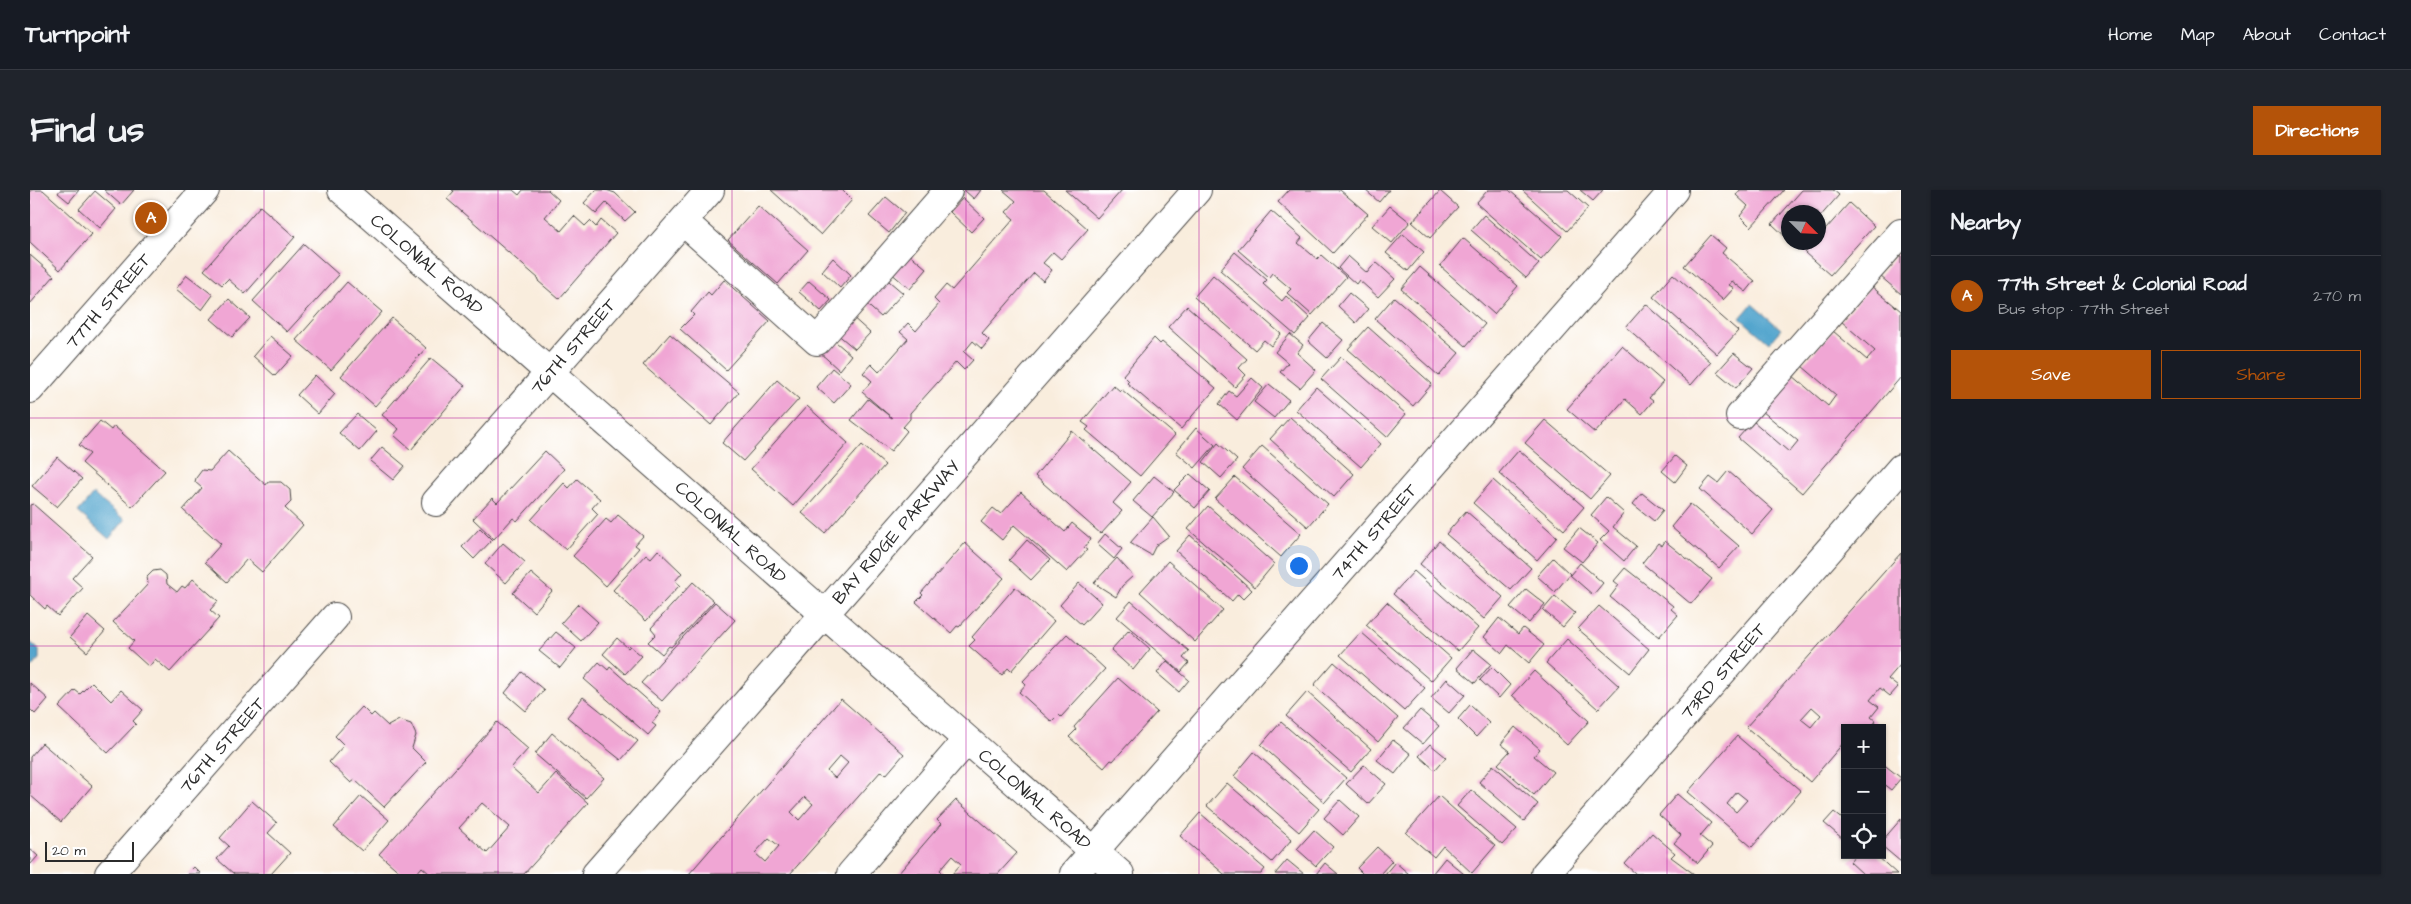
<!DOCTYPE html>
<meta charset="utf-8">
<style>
:root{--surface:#171b24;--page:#20242c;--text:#f1f3f6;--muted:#9ea1a6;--line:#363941;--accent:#b45309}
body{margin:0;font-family:"Architects Daughter",sans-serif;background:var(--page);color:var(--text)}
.controls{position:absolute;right:15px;bottom:15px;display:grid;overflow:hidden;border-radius:0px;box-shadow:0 1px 4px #0004}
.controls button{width:45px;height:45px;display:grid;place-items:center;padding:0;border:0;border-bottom:1px solid var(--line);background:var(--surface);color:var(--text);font:25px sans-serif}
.compass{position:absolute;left:1751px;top:15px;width:45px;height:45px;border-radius:50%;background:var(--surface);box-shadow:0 1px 4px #0004;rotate:114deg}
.scale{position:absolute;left:15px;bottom:12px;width:89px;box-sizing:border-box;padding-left:5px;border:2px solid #2b2b2b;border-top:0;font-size:14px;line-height:18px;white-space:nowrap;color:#2b2b2b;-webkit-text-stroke:4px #fff;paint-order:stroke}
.you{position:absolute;left:1268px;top:375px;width:18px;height:18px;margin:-12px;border:4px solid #fff;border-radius:50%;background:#1a73e8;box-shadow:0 0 0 8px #1a73e833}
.badge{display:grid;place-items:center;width:32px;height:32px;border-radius:50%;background:var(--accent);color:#fff;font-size:16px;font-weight:700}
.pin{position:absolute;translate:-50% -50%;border:2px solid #fff;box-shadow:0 1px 5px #0006}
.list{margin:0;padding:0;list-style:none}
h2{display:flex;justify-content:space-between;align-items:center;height:65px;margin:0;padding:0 20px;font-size:21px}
h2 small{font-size:16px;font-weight:400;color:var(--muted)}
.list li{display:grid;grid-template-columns:32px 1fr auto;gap:15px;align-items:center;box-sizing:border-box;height:80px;padding:0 20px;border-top:1px solid var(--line)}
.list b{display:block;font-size:19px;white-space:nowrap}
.list p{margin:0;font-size:16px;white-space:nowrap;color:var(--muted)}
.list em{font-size:16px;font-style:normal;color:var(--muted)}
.actions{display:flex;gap:10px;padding:15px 20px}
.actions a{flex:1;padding:11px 0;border:1px solid var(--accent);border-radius:0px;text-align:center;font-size:18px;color:var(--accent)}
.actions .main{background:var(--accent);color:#fff}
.icon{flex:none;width:28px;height:28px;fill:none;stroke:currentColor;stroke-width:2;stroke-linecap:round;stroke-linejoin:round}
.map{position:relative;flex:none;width:1871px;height:684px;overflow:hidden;border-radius:0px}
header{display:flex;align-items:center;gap:30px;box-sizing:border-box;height:70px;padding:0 25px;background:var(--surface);border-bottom:1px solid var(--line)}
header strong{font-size:24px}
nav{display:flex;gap:28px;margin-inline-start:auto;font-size:18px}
.intro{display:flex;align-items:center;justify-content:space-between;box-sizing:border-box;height:120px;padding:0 30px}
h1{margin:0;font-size:35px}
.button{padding:12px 22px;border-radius:0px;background:var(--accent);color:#fff;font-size:18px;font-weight:700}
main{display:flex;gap:30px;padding:0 30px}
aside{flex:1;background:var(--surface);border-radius:0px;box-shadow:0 1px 4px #0004}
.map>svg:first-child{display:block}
.water{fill:#52a5cd;stroke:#3e687c}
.building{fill:#f0a6d4;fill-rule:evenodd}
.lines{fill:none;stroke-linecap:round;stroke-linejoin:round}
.minor-casing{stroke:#4a4846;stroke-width:30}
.minor{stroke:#fff;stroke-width:28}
.grid{fill:none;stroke:#b5179e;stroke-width:1;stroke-opacity:0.55}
.labels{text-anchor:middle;stroke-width:4;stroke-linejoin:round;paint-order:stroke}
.street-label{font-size:18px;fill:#2b2b2b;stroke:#fff}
</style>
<header>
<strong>Turnpoint</strong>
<nav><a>Home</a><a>Map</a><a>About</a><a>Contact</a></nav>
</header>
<div class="intro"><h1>Find us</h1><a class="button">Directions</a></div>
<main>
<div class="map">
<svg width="1871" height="684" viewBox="0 0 1871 684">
<rect width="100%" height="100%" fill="#fff"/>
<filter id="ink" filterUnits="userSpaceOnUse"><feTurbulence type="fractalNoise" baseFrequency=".02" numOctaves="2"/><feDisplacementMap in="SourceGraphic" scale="10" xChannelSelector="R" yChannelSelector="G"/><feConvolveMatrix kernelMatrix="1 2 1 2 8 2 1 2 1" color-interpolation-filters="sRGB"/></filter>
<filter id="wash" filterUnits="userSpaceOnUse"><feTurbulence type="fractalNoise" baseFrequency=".0096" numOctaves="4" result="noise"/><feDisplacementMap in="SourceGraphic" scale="20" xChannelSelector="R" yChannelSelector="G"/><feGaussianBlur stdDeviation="1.12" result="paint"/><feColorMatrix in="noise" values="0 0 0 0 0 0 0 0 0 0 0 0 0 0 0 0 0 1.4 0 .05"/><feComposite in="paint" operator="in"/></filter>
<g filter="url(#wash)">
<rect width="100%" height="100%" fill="#f9eddd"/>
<path class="water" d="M1722 114 1751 139 1739 153 1710 128Z
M63 304 95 330 79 349 48 322Z
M0 452 9 460V469L0 479Z"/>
<g id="blocks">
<path class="building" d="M0 0H13L62 44 30 80 0 52Z
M30 0H49L39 12 28 3Z
M74 0H104L91 15Z
M422 0H483L489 5 493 0H518L529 10 515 27 531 41 544 26 555 36 560 31 566 37 571 30 586 43 529 109 508 91 509 89 417 9 424 1Z
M566 0H576L585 3 605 22 595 31 576 13 566 24 554 13Z
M741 0H812L822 10 791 45Z
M934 0H951L944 9Z
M973 0H1014L1058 39 1031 69 1023 62 1013 73 1022 80 1013 91 1004 83 996 92 952 143 959 150 952 159 943 151 934 162 943 170 934 180 926 172 880 223V229L873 237 877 241 861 261 821 230 838 209 862 228 832 202 842 191 833 183 841 174 849 182 878 149 870 142 878 133 886 141 909 114 904 109 916 95 922 100 984 29 976 22 986 11Z
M1035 0H1092L1067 28Z
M1259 0H1310L1338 24 1303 63 1248 12Z
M1335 0H1359L1349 12Z
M1458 0H1479L1532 46 1511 70 1446 13Z
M1492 0H1538L1558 18 1537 41Z
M1550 0H1573L1563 11Z
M1710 0H1754L1721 37 1710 26 1718 16 1706 5Z
M1772 0H1803L1809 5 1788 29V22H1758V49L1742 34Z
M65 1 86 19 70 38 49 19Z
M1410 1 1428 17 1400 48 1382 32Z
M856 7 875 23 859 43 839 26Z
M933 8 954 28 941 42 920 22Z
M1819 13 1844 36 1800 85 1775 63 1784 52H1788V48Z
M230 16 265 47 215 104 198 89 192 95 174 80Z
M728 16 778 60 748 94 698 50Z
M1360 16 1380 32 1362 53 1342 36Z
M1241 21 1272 48 1268 53 1287 69 1291 65 1316 87 1282 125 1257 103 1261 99 1242 83 1239 87 1208 60Z
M1454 25 1509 74 1496 88 1441 40Z
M1373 44 1394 62 1378 81 1356 63Z
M1681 45 1696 58 1692 63 1725 91 1716 102 1702 91 1699 95 1704 98 1693 110 1654 76Z
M1433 48 1488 96 1464 124 1410 76Z
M274 54 309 85 257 142 223 111Z
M1871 59V104L1850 86Z
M877 62 897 79 880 99 860 82Z
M1205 62 1237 90 1233 94 1252 111 1256 106 1280 128 1265 145 1190 80Z
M0 65 24 86 0 114Z
M1318 66 1337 83 1346 72 1365 89 1348 107 1329 90 1326 94 1308 78Z
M803 68 821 85 810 98 792 81Z
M1390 77 1455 134 1436 156 1371 99Z
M1643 84 1708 141 1687 164 1623 107Z
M157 85 183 105 172 120 146 99Z
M1183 85 1251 144 1241 156 1234 150 1225 160 1164 107Z
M853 86 873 103 851 127 833 111Z
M694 90 740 131 696 180 650 139 664 125 661 122 678 102 681 105Z
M779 91 801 110 791 121 769 102Z
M317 92 352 122 301 180 266 150Z
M1841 96 1871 121V187L1772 303 1708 248 1723 231 1759 262 1768 251 1732 221 1762 185 1798 216 1806 205 1772 176 1803 141 1837 170 1845 161 1811 131Z
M1319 103 1338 119 1326 133 1308 116Z
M1364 107 1429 163 1409 186 1345 129Z
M199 109 220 128 202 147 181 129Z
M1616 114 1681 172 1661 195 1596 137Z
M1157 116 1217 169 1209 178 1216 185 1205 197 1138 137Z
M820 125 840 143 825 159 805 142Z
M362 128 396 158 345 216 311 186Z
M1293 133 1313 150 1297 168 1278 151Z
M1338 137 1402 194 1383 216 1318 159Z
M640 144 709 202 681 235 613 175Z
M1260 144 1273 155 1267 163 1286 180 1270 198 1250 182 1258 173 1245 162Z
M240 146 263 166 245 186 223 166Z
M799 146 821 165 809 180 787 160Z
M1124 148 1130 154 1132 152 1186 198 1151 239 1097 193 1099 191 1093 185Z
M1592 156 1633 192 1619 208 1623 211 1612 224 1595 209 1565 243 1537 219Z
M1704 163 1723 178 1706 198 1687 182Z
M1311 167 1376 224 1357 247 1291 189Z
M401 168 435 196 381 260 364 245 369 239 352 225Z
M802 178 821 194 804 213 786 197Z
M285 185 305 204 288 224 267 205Z
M1222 188 1233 198 1207 230 1189 214 1199 201 1206 206Z
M747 190 769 209 713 271 692 253Z
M1239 194 1259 210 1244 228 1224 212Z
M1083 195 1090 201 1091 199 1145 245 1110 286 1056 240 1059 237 1052 232Z
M1286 197 1351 254 1331 277 1266 220Z
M777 216 818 253 763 316 721 279Z
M327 224 347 241 330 261 309 243Z
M1260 227 1324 284 1304 307 1240 249Z
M1515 230 1580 286 1560 309 1495 253Z
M70 231 81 240 84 236 135 281 102 317 52 273 60 264 49 255Z
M1166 238 1185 255 1165 278 1146 262Z
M1042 241 1101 292 1083 313 1092 321 1071 344 1005 286Z
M1188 253 1207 270 1191 288 1173 272Z
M832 255 855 275 795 343 772 323Z
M1232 256 1298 314 1278 337 1212 279Z
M352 257 375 276 363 290 340 271Z
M1489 260 1554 317 1534 340 1469 283Z
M198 261 236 295 238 292H251L260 300 261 312 255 318 273 335 232 382 217 369 197 392 175 372 191 354 153 320 172 298 165 292 166 288 172 280 180 281Z
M515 261 534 279 487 331 483 328 464 349 443 329 462 308 467 313Z
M1645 266 1657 276 1645 292 1632 281Z
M27 267 52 289 27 317 2 296Z
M1698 281 1743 320 1722 344 1670 299 1680 287 1688 293Z
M1160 284 1180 301 1165 318 1144 300Z
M1124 286 1144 302 1122 327 1103 311Z
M1205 287 1271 344 1251 367 1185 309Z
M547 289 570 309 562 318 568 324 536 360 501 330 534 293 539 298Z
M1463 290 1527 347 1507 370 1443 313Z
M991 302 1035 342 1042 333 1061 349 1054 358 1057 360 1037 382 984 335 972 350 951 332 963 318 971 324Z
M1612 303 1633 320 1624 331 1603 314Z
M1576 307 1594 323 1583 337 1606 356 1594 371 1570 350 1579 341 1561 325Z
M3 314 62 366 42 388 53 398 28 426 17 416 15 419 0 405V315Z
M1660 314 1709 356 1689 378 1641 337Z
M1178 316 1244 374 1225 397 1158 339Z
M1436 321 1501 378 1481 400 1416 344Z
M588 325 613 346 605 355 609 358 576 396 543 366 576 329 581 333Z
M1123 327 1139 346 1126 355 1121 365 1100 353Z
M450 338 462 350 444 369 432 357Z
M1549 338 1568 353 1552 372 1533 357Z
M1075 344 1092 359 1084 369 1067 354Z
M1160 345 1222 400 1213 409 1208 404 1202 411 1146 361Z
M997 350 1020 370 1001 390 979 370Z
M1409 351 1473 407 1454 429 1390 374Z
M1635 351 1682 389 1661 414 1612 373 1628 353 1632 356Z
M473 353 495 372 476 393 455 374Z
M935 353 974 388 929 437 927 436 921 443 886 412 893 405 891 403Z
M628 360 652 383 645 391 650 395 616 431 583 400 616 364 621 368Z
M1871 363V474L1858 489 1868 497 1860 506 1850 498 1840 510 1849 517 1841 527 1846 531 1841 538H1831L1829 536 1827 538H1815V551L1780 592 1716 537ZM1782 517 1791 525 1781 537 1771 529Z
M1087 368 1103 386 1092 396 1086 407 1064 393Z
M1523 368 1540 384 1525 402 1507 386Z
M1138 371 1193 420 1165 452 1110 402Z
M1550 373 1573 393 1563 405 1540 385Z
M1595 378 1643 416 1641 419 1648 425 1629 447 1580 407 1589 395 1584 391Z
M130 380 136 385 137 394 147 402 152 396 155 398 163 389 188 411 180 420 189 428 140 482 125 469 119 477 98 458 104 451 83 432 118 394 117 387 123 381Z
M1384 381 1448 438 1428 461 1363 404Z
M501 383 522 401 504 422 483 403Z
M663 392 684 411 641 457 639 456 632 464 618 452 626 444 621 438Z
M1049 393 1072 413 1052 435 1030 415Z
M985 397 1024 431 981 481 978 478 972 485 939 456 945 450 942 447Z
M1496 399 1515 414 1499 433 1480 417Z
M1525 406 1545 423 1533 437 1513 420Z
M1101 411 1159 461 1153 468 1159 473 1151 482 1087 427Z
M685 412 705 430 632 511 611 493Z
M1357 412 1421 468 1401 491 1336 435Z
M548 414 568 432 551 451 531 433Z
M1569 416 1619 459 1600 483 1548 439Z
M58 426 75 441 57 462 40 447Z
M1469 428 1488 444 1493 438 1514 455 1499 473 1478 455 1472 463 1454 447Z
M1099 440 1120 459 1103 480 1081 460Z
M526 442 546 458 530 478 509 461Z
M1331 442 1395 498 1374 521 1310 465Z
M1037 444 1075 479 1031 527 1029 525 1022 532 989 502 996 494 993 491Z
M587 448 598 458 600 456 612 466 595 484 573 464Z
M1537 449 1589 496 1568 519 1516 473Z
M1443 459 1461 474 1445 493 1427 478Z
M1137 471 1159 490 1149 502 1127 483Z
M569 472 578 480 580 477 631 522 622 533 626 536 618 545 554 489Z
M1304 472 1368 528 1348 552 1284 495Z
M1462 477 1480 495 1469 508 1450 490Z
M1504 481 1559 531 1537 555 1482 505Z
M492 482 514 500 496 521 475 503Z
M1088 488 1127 522 1083 571 1081 570 1074 578 1039 547 1046 540 1044 537Z
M1417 489 1435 505 1419 523 1401 508Z
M62 492 81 511 91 500 113 520 103 531 106 534 78 563 29 517 45 500 50 504Z
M0 493 18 509 5 524 0 519Z
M1277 502 1341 559 1321 582 1256 526Z
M553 507 608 551 591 570 537 527Z
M811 509 874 564 856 585 851 581 760 684H659ZM810 566 818 573 805 588 797 581ZM775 607 783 614 769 630 761 622ZM739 648 749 656 735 672 725 663Z
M1440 515 1459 533 1446 547 1428 529Z
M332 517 341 526 344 523 358 536 369 530 381 534 386 545 382 558 396 572 354 617 325 590 321 593 299 572 314 555 305 546Z
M1390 520 1409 536 1393 554 1374 538Z
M467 532 498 559 481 578 509 603 526 584 558 613 494 684H400L392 677 386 684H372L349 664ZM452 613 480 637 457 663 429 638Z
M1251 532 1316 588 1295 612 1231 555Z
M1485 537 1510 559 1504 566 1523 582 1504 605 1468 574 1480 561 1471 554Z
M522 543 574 588 556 608 505 564Z
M1707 546 1771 601 1722 657 1658 602ZM1707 602 1717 610 1706 622 1697 614Z
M1363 550 1381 564 1365 584 1347 570Z
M12 553 62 596 31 632 0 605V567Z
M1400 554 1416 567 1405 580 1389 566Z
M1224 562 1289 619 1269 642 1204 586Z
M1852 573 1871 588 1861 600 1852 593Z
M1334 575 1356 594 1338 614 1316 594Z
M1463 575 1508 614 1494 631 1449 592Z
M1197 593 1262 649 1242 672 1177 616Z
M1441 600 1487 639 1472 655 1427 616Z
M1647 604 1681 633 1670 646 1682 656 1668 673 1644 653 1651 645 1629 625Z
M331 606 359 630 332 661 304 637Z
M1409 606 1465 656 1442 683 1413 656 1404 667 1376 643Z
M926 610 987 663 968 684H922L931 674 922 666 910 680 914 684H868L911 634 907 630Z
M1310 610 1329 627 1313 645 1294 628Z
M222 611 247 633 238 643 260 663 241 684H204L187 669 199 656 190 648Z
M1804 622 1815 631 1813 649 1794 633Z
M1170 623 1235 679 1231 684H1194L1150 646Z
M1871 629V672L1852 656V651Z
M1284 640 1303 657 1286 676 1267 659Z
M1622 643 1645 663 1641 667 1664 684H1606L1595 674Z
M1347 657 1362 671 1350 684H1333L1327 678Z
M0 659 8 666 0 675Z
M1826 665H1846L1867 684H1833L1820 672Z
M1415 668 1434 684H1402Z
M1257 670 1274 684H1245Z
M1365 672 1379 684H1355Z
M1295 673 1308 684H1286Z
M164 677 171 684H157Z"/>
</g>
</g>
<g filter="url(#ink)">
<use href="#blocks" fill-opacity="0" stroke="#4a4846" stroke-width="1"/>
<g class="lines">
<defs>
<path id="minor" d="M312 0 1090 684
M653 31 787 151 918 1
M0 199 175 0
M1710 226 1871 43
M406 312 680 0
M79 684 305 427
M566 684 1167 0
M821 684 937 550
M1044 684 1644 0
M1515 684 1871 278"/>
</defs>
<use href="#minor" class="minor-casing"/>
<use href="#minor" class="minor"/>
</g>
</g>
<path class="grid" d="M234 0V684M468 0V684M702 0V684M936 0V684M1169 0V684M1403 0V684M1637 0V684M0 228H1871M0 456H1871"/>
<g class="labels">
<g class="street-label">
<text transform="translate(397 74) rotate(41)" y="6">COLONIAL ROAD</text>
<text transform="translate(78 111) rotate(-49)" y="6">77TH STREET</text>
<text transform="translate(543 156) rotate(-49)" y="6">76TH STREET</text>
<text transform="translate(701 342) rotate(42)" y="6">COLONIAL ROAD</text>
<text transform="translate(866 342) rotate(-49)" y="6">BAY RIDGE PARKWAY</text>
<text transform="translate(1344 342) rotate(-49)" y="6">74TH STREET</text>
<text transform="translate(1693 481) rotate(-49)" y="6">73RD STREET</text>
<text transform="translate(192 555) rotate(-49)" y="6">76TH STREET</text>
<text transform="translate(1005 609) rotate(41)" y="6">COLONIAL ROAD</text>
</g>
</g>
</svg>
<div class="controls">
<button>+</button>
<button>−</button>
<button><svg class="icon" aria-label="locate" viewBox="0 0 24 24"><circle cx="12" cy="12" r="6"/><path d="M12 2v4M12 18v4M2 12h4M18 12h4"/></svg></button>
</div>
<svg class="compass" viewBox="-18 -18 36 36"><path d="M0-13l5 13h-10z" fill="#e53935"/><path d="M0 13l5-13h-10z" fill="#9ea1a6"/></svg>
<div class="scale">20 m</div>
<div class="you"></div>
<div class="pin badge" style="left:121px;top:28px">A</div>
</div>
<aside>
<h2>Nearby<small></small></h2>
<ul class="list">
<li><span class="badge">A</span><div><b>77th Street &amp; Colonial Road</b><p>Bus stop · 77th Street</p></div><em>270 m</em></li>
</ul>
<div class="actions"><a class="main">Save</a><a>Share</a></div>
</aside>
</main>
